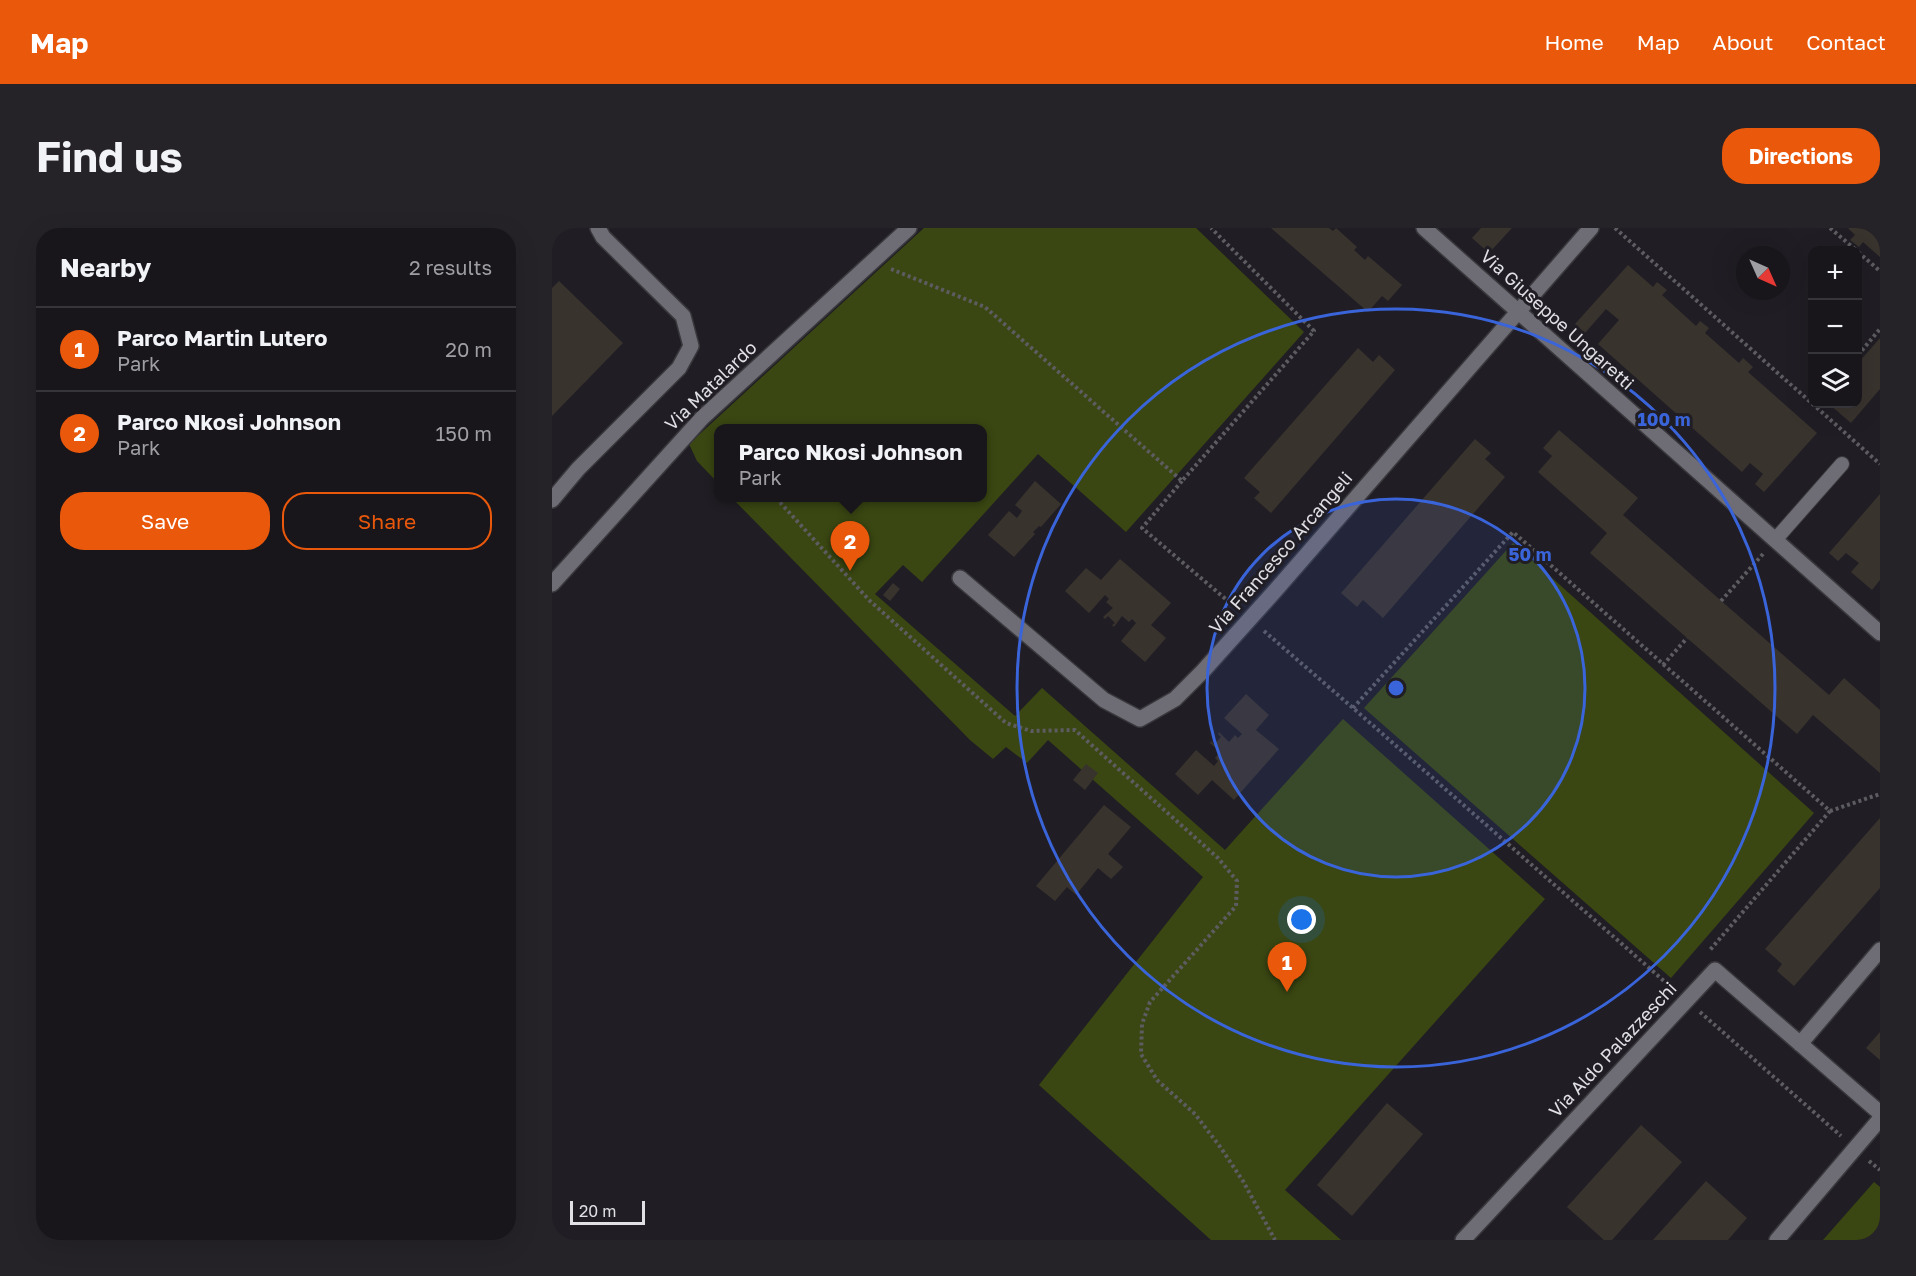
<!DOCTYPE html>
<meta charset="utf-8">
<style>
:root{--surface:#18161b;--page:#252328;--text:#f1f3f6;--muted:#9f9fa3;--line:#36353a;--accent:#ea580c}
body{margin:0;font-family:"Golos Text",sans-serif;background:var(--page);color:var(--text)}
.controls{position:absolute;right:18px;top:18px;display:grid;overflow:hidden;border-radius:12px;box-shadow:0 6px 24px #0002}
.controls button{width:54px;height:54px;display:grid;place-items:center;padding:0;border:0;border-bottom:2px solid var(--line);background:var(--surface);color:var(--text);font:30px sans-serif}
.compass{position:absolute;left:1184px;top:18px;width:54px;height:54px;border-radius:50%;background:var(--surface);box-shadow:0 6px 24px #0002;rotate:135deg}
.scale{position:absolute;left:18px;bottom:15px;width:75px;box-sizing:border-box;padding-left:6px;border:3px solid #e1e0e5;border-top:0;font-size:16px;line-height:21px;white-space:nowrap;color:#e1e0e5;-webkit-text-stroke:4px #201e24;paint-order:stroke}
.you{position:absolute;left:750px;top:692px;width:21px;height:21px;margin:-15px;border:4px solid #fff;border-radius:50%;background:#1a73e8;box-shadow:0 0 0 9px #1a73e833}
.badge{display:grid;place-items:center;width:39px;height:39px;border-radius:50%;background:var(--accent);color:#fff;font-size:20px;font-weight:700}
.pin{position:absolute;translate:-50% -50px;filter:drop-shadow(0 2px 3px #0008)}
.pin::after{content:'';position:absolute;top:32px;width:21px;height:18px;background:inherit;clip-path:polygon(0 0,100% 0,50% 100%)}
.popup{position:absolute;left:162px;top:196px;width:273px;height:78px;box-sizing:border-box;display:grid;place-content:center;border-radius:12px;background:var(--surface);filter:drop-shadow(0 2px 4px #0005);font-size:20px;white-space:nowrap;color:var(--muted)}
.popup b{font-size:22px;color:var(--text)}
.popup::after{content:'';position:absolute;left:50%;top:100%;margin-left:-12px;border:12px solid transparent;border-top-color:var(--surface)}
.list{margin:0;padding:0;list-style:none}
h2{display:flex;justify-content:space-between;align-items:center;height:78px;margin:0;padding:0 24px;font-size:26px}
h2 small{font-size:20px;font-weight:400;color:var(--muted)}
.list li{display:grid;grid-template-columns:39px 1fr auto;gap:18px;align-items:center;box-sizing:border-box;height:84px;padding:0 24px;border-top:2px solid var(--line)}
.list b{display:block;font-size:22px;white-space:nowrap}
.list p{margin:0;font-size:20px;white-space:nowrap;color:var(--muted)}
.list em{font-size:20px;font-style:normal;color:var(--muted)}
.actions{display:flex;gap:12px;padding:18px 24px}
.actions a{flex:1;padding:14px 0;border:2px solid var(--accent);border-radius:24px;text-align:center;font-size:21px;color:var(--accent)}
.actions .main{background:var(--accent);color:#fff}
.icon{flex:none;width:33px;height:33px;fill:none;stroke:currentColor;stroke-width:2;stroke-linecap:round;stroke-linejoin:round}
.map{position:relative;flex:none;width:1328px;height:1012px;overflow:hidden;border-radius:24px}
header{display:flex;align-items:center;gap:36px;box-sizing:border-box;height:84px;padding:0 30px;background:var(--accent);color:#fff}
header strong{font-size:28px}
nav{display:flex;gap:33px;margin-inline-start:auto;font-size:21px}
.intro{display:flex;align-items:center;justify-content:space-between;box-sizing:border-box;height:144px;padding:0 36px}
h1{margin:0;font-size:42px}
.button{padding:15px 27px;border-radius:24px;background:var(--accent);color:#fff;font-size:21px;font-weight:700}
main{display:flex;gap:36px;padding:0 36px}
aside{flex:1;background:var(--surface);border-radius:24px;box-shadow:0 6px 24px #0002}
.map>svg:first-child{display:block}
.green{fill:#3a4712}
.building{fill:#39332e}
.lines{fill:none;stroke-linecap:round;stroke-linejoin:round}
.service-casing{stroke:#39383d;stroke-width:16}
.minor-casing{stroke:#39383d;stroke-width:18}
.path{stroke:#5d5c61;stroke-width:4;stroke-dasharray:3 3;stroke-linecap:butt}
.service{stroke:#6e6c74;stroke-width:14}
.minor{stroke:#6e6c74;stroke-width:15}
.ring{fill:none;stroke:#3a64da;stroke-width:3}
.labels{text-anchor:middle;stroke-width:6;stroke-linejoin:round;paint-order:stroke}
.street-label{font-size:18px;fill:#e1e0e5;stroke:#201e24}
.centre{fill:#3a64da;stroke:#201e24;stroke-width:3}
.ring-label{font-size:18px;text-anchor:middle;font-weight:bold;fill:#3a64da;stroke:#201e24;stroke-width:6;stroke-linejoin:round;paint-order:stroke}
</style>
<header>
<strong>Map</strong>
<nav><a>Home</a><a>Map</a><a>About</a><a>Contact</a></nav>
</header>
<div class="intro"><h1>Find us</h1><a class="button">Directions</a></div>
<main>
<aside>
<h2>Nearby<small>2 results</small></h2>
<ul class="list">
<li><span class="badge">1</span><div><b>Parco Martin Lutero</b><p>Park</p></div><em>20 m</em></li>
<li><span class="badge">2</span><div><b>Parco Nkosi Johnson</b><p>Park</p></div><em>150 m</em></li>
</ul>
<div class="actions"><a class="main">Save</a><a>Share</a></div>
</aside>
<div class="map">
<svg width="1328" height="1012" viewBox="0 0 1328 1012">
<rect width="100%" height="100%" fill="#201e24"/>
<path class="green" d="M372 0H644L752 104 574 304 486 226 370 354 351 337 323 366 463 488 490 460 673 622 791 491 993 671 733 962 789 1012H659L487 857 651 649 496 512 475 535 454 519 441 531 418 512 180 270H430V200H166V255L145 233 137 216Z
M961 315 1262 585 1119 750 812 480Z
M1322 954 1328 959V1012H1271Z"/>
<path class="building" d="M719 0H777L781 3 784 0 805 19 802 22 813 32 816 28 850 57 836 73 830 68 816 84Z
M929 0H960L937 25 920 10Z
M1296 0H1328V29L1311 14 1307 19 1298 12 1303 7Z
M1076 37 1101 59 1105 54 1115 62 1110 67 1144 98 1148 93 1157 100 1153 105 1187 135 1191 130 1201 139 1196 144 1265 205 1212 264 1203 256 1211 246 1198 235 1190 244 1046 116 1067 92 1054 81 1033 105 1023 96Z
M7 53 71 115 0 188V60Z
M1328 110V161L1299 195 1277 176H1306V135Z
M806 120 821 134 827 127 843 142 719 285 702 270 708 264 692 250Z
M1007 202 1086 270 1071 287 1277 467 1292 450 1328 482V545L1261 487 1245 506 1038 325 1055 305 986 244 1000 228 991 220Z
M923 211 939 225 933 231 953 249 831 390 811 372 805 379 789 365Z
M483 253 509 276 489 299 487 298 481 304 483 306 462 329 436 307 457 283 465 290 470 283 463 277Z
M1328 266V352L1320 362 1299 344 1307 335 1294 325 1286 333 1277 325Z
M568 331 619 375 599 397 614 410 593 434 569 413 584 395 580 391 577 394 570 388 562 399 560 397 563 395 556 388 553 391 551 389 561 380 554 374 557 371 553 367 537 385 513 363 534 340 549 352Z
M341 355 348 361 338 373 331 367Z
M694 466 717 487 704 502 727 521 682 572 660 552 646 567 623 546 644 522 662 538 666 533 663 530 668 524 658 515 659 513 662 516 669 509 666 506 667 504 677 514 683 507 686 510 690 506 672 490Z
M534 536 546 545 533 562 521 552Z
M552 577 579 599 556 626 571 639 559 651 546 640 524 667 515 659 503 673 484 658Z
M1328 590V660L1242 758 1225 743 1230 736 1213 721Z
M1328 804V832L1314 820Z
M835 875 871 906 800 988 765 957Z
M1089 897 1130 934 1060 1012H1052L1015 979Z
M1154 953 1195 990 1176 1012H1101Z"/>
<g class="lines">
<defs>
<path id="service" d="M1223 312 1290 236"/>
<path id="minor" d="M872 0 1328 405
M0 272 26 241 127 140 139 118 131 88 51 9 46 0
M408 350 552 472 588 491 623 471 651 443 722 364 1039 0
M0 356 150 190 357 0
M1248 816 1328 722
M911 1012 1163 742 1328 885
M1225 1012 1328 891"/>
</defs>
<use href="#service" class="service-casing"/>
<use href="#minor" class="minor-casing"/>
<path class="path" d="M1063 0 1328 236
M1278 0 1304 22
M1306 24 1328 43
M339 41 433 79 630 253 762 103 659 0
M1306 127 1328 101
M630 253 590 300 683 379
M224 270 318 373 454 495 479 503 523 502 666 630 685 653 684 678 598 774 590 796 589 826 605 852 643 886 669 920 691 953 723 1012
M1169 373 1211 326
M712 403 801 480 1120 760
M1111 437 1135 410
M801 480 961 304 1278 583 1158 722
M1278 583 1328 566
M1148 784 1289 908
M1317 933 1328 942"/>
<use href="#service" class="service"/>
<use href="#minor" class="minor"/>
</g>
<circle cx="844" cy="460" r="189" fill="#3a64da" fill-opacity=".12"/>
<g class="ring">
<circle cx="844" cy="460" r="189"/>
<circle cx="844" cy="460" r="379"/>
</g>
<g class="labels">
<g class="street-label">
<text transform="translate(1005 92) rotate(42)" y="6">Via Giuseppe Ungaretti</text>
<text transform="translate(159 158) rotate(-44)" y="6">Via Matalardo</text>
<text transform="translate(729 325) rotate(-49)" y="6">Via Francesco Arcangeli</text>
<text transform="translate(1061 822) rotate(-47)" y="6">Via Aldo Palazzeschi</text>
</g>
</g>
<circle cx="844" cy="460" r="9" class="centre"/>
<g class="ring-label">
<text x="1112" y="198">100 m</text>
<text x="978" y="333">50 m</text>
</g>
</svg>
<div class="controls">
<button>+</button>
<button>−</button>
<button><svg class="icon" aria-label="layers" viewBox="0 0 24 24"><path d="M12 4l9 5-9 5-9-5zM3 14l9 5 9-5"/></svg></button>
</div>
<svg class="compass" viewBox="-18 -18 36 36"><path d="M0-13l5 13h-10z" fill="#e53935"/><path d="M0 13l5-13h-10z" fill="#9f9fa3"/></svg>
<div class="scale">20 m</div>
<div class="you"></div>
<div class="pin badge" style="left:735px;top:764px">1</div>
<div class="pin badge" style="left:298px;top:343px">2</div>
<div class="popup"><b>Parco Nkosi Johnson</b>Park</div>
</div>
</main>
